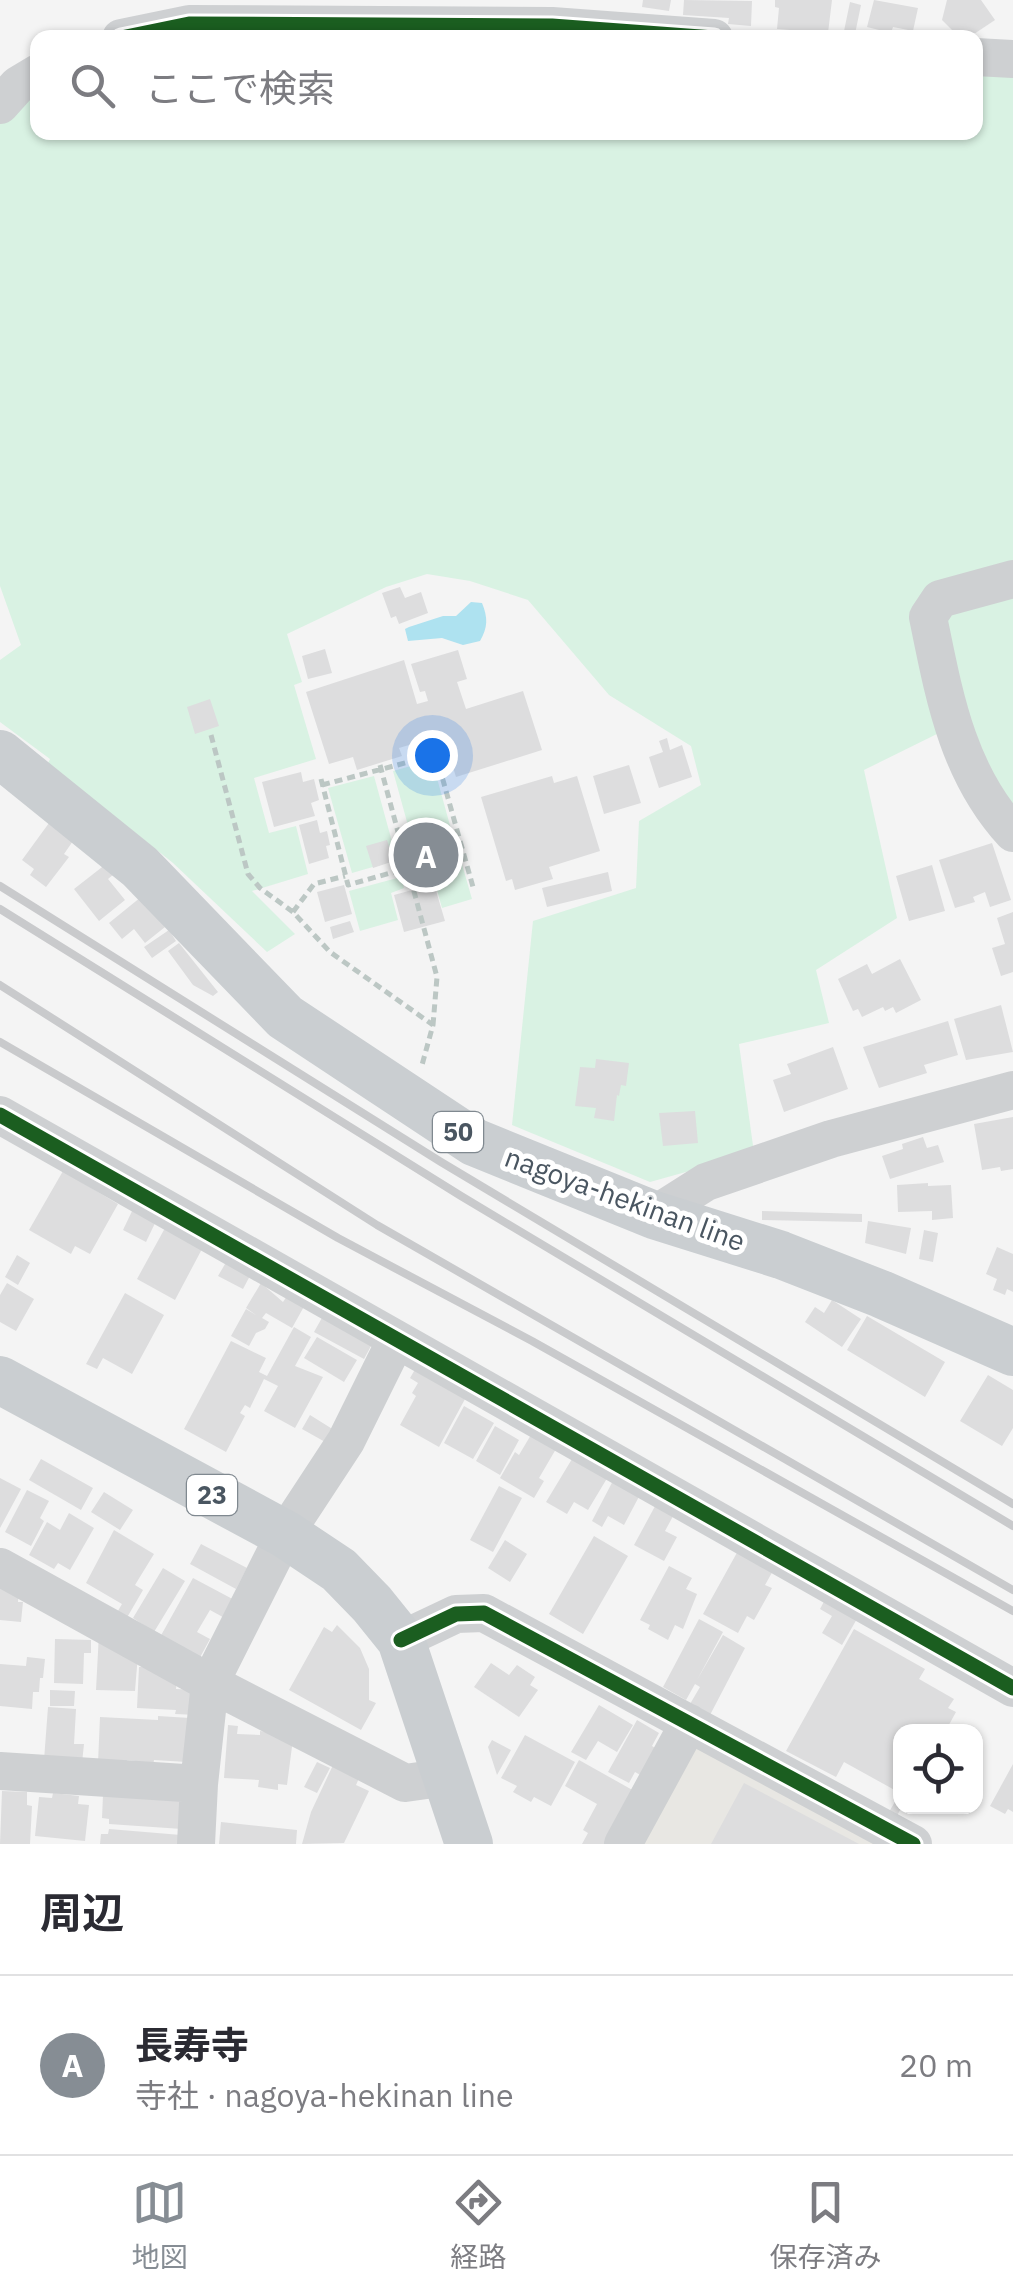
<!DOCTYPE html>
<html lang="ja">
<meta charset="utf-8">
<style>
:root{--surface:#fff;--page:#f2f2f3;--text:#2b2b33;--muted:#7c7c81;--line:#e1e1e2;--accent:#868d94}
body{margin:0;font-family:"IBM Plex Sans","Noto Sans JP",sans-serif;background:var(--page);color:var(--text)}
.controls{position:absolute;right:30px;bottom:30px;display:grid;overflow:hidden;border-radius:20px;box-shadow:0 2px 8px #0004}
.controls button{width:90px;height:90px;display:grid;place-items:center;padding:0;border:0;border-bottom:2px solid var(--line);background:var(--surface);color:var(--text);font:50px sans-serif}
.you{position:absolute;left:432px;top:755px;width:35px;height:35px;margin:-25px;border:8px solid #fff;border-radius:50%;background:#1a73e8;box-shadow:0 0 0 15px #1a73e833}
.badge{display:grid;place-items:center;width:65px;height:65px;border-radius:50%;background:var(--accent);color:#fff;font-size:32px;font-weight:700}
.pin{position:absolute;translate:-50% -50%;border:5px solid #fff;box-shadow:0 2px 10px #0006}
.list{margin:0;padding:0;list-style:none}
h2{display:flex;justify-content:space-between;align-items:center;height:130px;margin:0;padding:0 40px;font-size:42px}
h2 small{font-size:32px;font-weight:400;color:var(--muted)}
.list li{display:grid;grid-template-columns:65px 1fr auto;gap:30px;align-items:center;box-sizing:border-box;height:180px;padding:0 40px;border-top:2px solid var(--line)}
.list b{display:block;font-size:38px;white-space:nowrap}
.list p{margin:0;font-size:32px;white-space:nowrap;color:var(--muted)}
.list em{font-size:32px;font-style:normal;color:var(--muted)}
.icon{flex:none;width:55px;height:55px;fill:none;stroke:currentColor;stroke-width:2;stroke-linecap:round;stroke-linejoin:round}
.map{position:relative;flex:none;width:1013px;height:1844px;overflow:hidden}
.search{position:absolute;background:var(--surface);box-shadow:0 2px 8px #0004;left:30px;right:30px;top:30px;height:110px;display:flex;align-items:center;gap:25px;box-sizing:border-box;padding:0 35px;border-radius:20px;color:var(--muted);font-size:38px}
.sheet{height:310px;background:var(--surface)}
nav{display:flex;justify-content:space-around;align-items:center;box-sizing:border-box;height:140px;border-top:2px solid var(--line);background:var(--surface);font-size:28px;color:var(--muted)}
nav a{display:grid;justify-items:center;gap:5px}
nav .on{color:var(--accent)}
.map>svg:first-child{display:block}
.commercial{fill:#e8e7e3}
.green{fill:#d9f2e3}
.water{fill:#aee2f0}
.building{fill:#ddddde}
.lines{fill:none;stroke-linecap:round;stroke-linejoin:round}
.path{stroke:#bcc7c4;stroke-width:5;stroke-dasharray:8 5;stroke-linecap:butt}
.minor{stroke:#ced0d2;stroke-width:38}
.major{stroke:#caced1;stroke-width:48}
.rail{stroke:#c9cacc;stroke-width:8}
.cycleway-casing{stroke:#fff;stroke-width:21}
.cycleway{stroke:#1b5e20;stroke-width:15}
.labels{text-anchor:middle;stroke-width:10;stroke-linejoin:round;paint-order:stroke}
.shield{fill:#fff;stroke:#808990;stroke-width:2.5}
.shield-label{font-size:25px;font-weight:bold;fill:#4a5661}
.street-label{font-size:28px;fill:#4a5661;stroke:#fff}
</style>
<div class="map">
<svg width="1013" height="1844" viewBox="0 0 1013 1844">
<rect width="100%" height="100%" fill="#f4f4f4"/>
<path class="commercial" d="M697 1746 880 1844H633Z"/>
<path class="green" d="M976 68 1013 71V570L933 592 943 731 864 770 897 918 816 970 829 1023 739 1044 754 1153 650 1182 512 1125 533 921 636 888 639 821 701 785 691 746 609 695 528 600 470 581 427 574 386 587 287 634 302 682 294 685 316 759 254 778 269 833 296 826 308 874 252 891 295 934 267 952 173 863 48 763 50 759 0 722V660L21 645 0 586V121L37 85 38 132H976Z
M1013 587V814L971 761 945 606Z
M432 760 457 851 418 862 393 771Z
M374 776 397 860 352 873 328 788Z
M461 861 472 899 442 908 435 883 424 885 421 872Z
M401 877 404 888 391 893 398 920 360 931 349 891Z"/>
<path class="water" d="M471 602 482 603C488 618 488 627 480 641L463 645 442 638 408 641 405 629 409 627 443 616H456Z"/>
<path class="building" d="M643 0H671L669 11 642 7Z
M684 0 752 1 751 26 728 24 729 18 683 15Z
M775 0H832L828 33 777 29 779 8 775 7Z
M874 0 918 8 913 31 893 27 891 33 867 27Z
M947 0H981L995 20 968 38H960L942 20Z
M850 2 861 5 855 34 844 31Z
M400 587 405 598 421 592 428 613 399 624 396 616 391 618 382 593Z
M325 649 332 673 308 679 302 656Z
M458 650 467 679 457 682 466 709 523 691 542 750 456 777 443 735 399 748 402 756 357 770 353 757 329 764 306 692 404 660 417 704 428 701 425 691 420 692 411 664Z
M210 699 219 726 195 734 187 707Z
M667 738 670 750 682 745 692 777 659 788 649 757 663 752 659 741Z
M629 765 641 803 604 814 593 776Z
M301 772 303 782 314 779 319 800 311 803 315 816 274 827 262 782Z
M552 776 554 783 577 776 600 851 549 867 553 879 515 890 512 879 506 881 481 797Z
M317 820 320 833 327 831 330 845 326 846 329 858 309 864 299 825Z
M49 823 73 841 64 854 69 857 46 887 30 875 34 869 22 860Z
M387 840 394 861 373 868 366 846Z
M992 843 1011 900 990 907 985 892 973 897 975 902 955 908 939 860Z
M106 864 114 874 108 879 125 900 99 921 74 889Z
M932 865 945 911 909 921 896 876Z
M608 872 612 891 547 907 542 888Z
M434 884 445 921 404 932 394 895Z
M344 885 352 914 325 922 317 892Z
M141 897 165 927 145 943 134 929 122 939 109 923Z
M1013 912V972L1001 976 992 948 1005 944 997 918Z
M350 921 354 932 333 939 330 927Z
M169 930 176 941 152 958 144 947Z
M179 943 218 992 213 996 193 985 168 951Z
M900 959 921 1000 896 1013 893 1007 885 1011 883 1007 862 1017 858 1009 853 1011 838 979 867 964 872 974Z
M1001 1005 1013 1052 966 1060 954 1019Z
M948 1021 958 1055 924 1065 927 1073 879 1088 863 1047Z
M833 1047 848 1089 784 1112 773 1080 791 1074 787 1064Z
M596 1059 629 1063 626 1086 621 1085 619 1096 617 1095 614 1121 594 1118 596 1108 575 1106 580 1067 595 1068Z
M695 1111 698 1143 663 1146 659 1113Z
M1013 1117V1169L1001 1171 1000 1167 982 1170 974 1124Z
M923 1137 927 1148 938 1145 944 1162 890 1179 882 1156 903 1149 902 1144Z
M63 1171 118 1204 90 1254 75 1246 71 1254 29 1230Z
M928 1183V1186L951 1185 953 1218 932 1220V1211L898 1212 897 1185Z
M134 1207 157 1219 146 1242 123 1230Z
M762 1211 862 1214V1222L762 1220Z
M868 1221 911 1228 906 1254 865 1243Z
M165 1228 202 1249 175 1300 137 1279Z
M924 1230 938 1233 933 1262 919 1259Z
M997 1247 1013 1254V1292L1007 1289 1005 1295 993 1290 997 1279 986 1274Z
M17 1255 30 1263 18 1285 5 1277Z
M228 1259 252 1272 243 1289 218 1276Z
M7 1283 34 1299 16 1331 0 1322V1295Z
M261 1283 283 1302 289 1293 306 1303 292 1328 266 1313 262 1318 269 1322 265 1329 256 1333 249 1346 231 1336 246 1309 256 1315 246 1308Z
M125 1293 164 1315 132 1374 103 1358 97 1369 86 1364Z
M832 1300 861 1319 842 1347 805 1322 815 1307 824 1313Z
M328 1307 378 1333 364 1359 314 1332Z
M867 1316 945 1362 925 1397 847 1350Z
M294 1327 311 1337 295 1366 323 1377 295 1428 264 1411 278 1386 264 1379 250 1408 245 1405 240 1413 245 1416 226 1452 184 1429 231 1341 266 1358 259 1372 267 1376Z
M317 1337 357 1360 344 1382 304 1358Z
M420 1361 471 1388 439 1447 400 1425 416 1396 412 1393 418 1383 410 1378Z
M988 1375 1013 1390V1428L1002 1446 960 1421Z
M464 1406 494 1423 473 1459 444 1443Z
M310 1415 334 1430 327 1443 302 1429Z
M538 1423 563 1437 539 1478 544 1481 534 1498 500 1478 515 1452 519 1455Z
M495 1426 519 1440 500 1475 476 1461Z
M575 1454 612 1470 588 1510 574 1502 567 1514 546 1502Z
M41 1459 93 1488 81 1510 29 1480Z
M616 1475 643 1489 624 1525 608 1516 602 1527 592 1521Z
M0 1478 21 1489 0 1528Z
M499 1486 522 1498 493 1552 470 1540Z
M27 1490 49 1501 40 1518 44 1521 31 1546 5 1532Z
M104 1492 133 1510 120 1530 91 1512Z
M660 1497 678 1507 665 1531 677 1537 664 1561 634 1545Z
M69 1513 94 1528 70 1570 58 1563 54 1569 29 1555 47 1522 60 1530Z
M114 1530 154 1554 135 1585 143 1590 125 1621 115 1616 122 1604 86 1583Z
M594 1536 628 1556 583 1634 549 1614Z
M505 1540 527 1554 510 1582 488 1568Z
M201 1544 247 1568 236 1589 190 1564Z
M739 1549 774 1569 765 1585 772 1588 754 1620 747 1616 738 1633 703 1614Z
M669 1566 692 1578 686 1589 697 1594 683 1629 675 1625 668 1640 648 1629 650 1625 640 1620Z
M163 1568 185 1581 154 1632 133 1618Z
M193 1578 240 1603 230 1621 210 1610 197 1632 210 1639 198 1661 159 1639Z
M0 1586 19 1587 18 1602H23L21 1622 0 1620Z
M829 1592 862 1610 842 1645 822 1633 832 1616 820 1609Z
M699 1619 723 1632 697 1680 723 1635 745 1648 710 1715 690 1704 700 1687 695 1684 686 1700 663 1687Z
M337 1625 360 1648 369 1669V1700L376 1703 361 1730 289 1690 324 1627 332 1632Z
M854 1629 925 1669 919 1679 954 1699 948 1708 956 1712 945 1732H900L902 1806 897 1816 889 1812 900 1793 844 1762 836 1777 786 1751Z
M99 1633 138 1654 135 1691 96 1690Z
M55 1639 91 1640V1653H84L83 1684 54 1683Z
M27 1657 45 1659 43 1678H40L39 1692H33L32 1709 0 1706V1664L26 1666Z
M491 1663 509 1675 517 1665 535 1677 530 1685 538 1690 519 1717 474 1687Z
M139 1667H162L177 1676 176 1689 198 1690 197 1715 175 1714 176 1710 137 1708Z
M50 1690 75 1691 74 1706H50Z
M599 1705 633 1725 617 1752 598 1741 586 1760 571 1752Z
M48 1707 76 1709 74 1744H84L82 1763 44 1760Z
M158 1716 190 1718 187 1762 154 1760 153 1766 136 1765V1761L127 1760 126 1765 98 1763 100 1717 158 1720Z
M637 1720 659 1733 652 1746 657 1749 642 1776 635 1772 629 1783 608 1772Z
M228 1725 238 1726 237 1734 260 1735V1731L267 1732 293 1739 287 1785 278 1784V1790L258 1787 259 1780 224 1778Z
M525 1735 575 1762 551 1806 534 1797 531 1802 513 1792 517 1786 501 1778Z
M492 1740 511 1750 497 1775 488 1747Z
M579 1760 636 1792 607 1844H582L588 1833 583 1830 597 1804 565 1786Z
M317 1762 330 1768 317 1793 304 1787Z
M334 1763 360 1776 356 1785 369 1791 344 1843 302 1844 311 1812Z
M1013 1764V1812L1008 1809 1005 1814 990 1806Z
M744 1783 859 1844H711Z
M2 1791 27 1792V1805L32 1806 30 1844H0Z
M53 1793 79 1796 78 1804 89 1805 85 1841 35 1836 39 1797 52 1798Z
M103 1795 184 1799 182 1829 109 1824V1819L102 1818Z
M221 1822 297 1830 296 1844H219Z
M109 1829 181 1835V1844H100L101 1834H108Z"/>
<g class="lines">
<path class="path" d="M211 735 248 874 260 888 293 912 330 952 433 1025 422 1065
M432 741 473 887
M380 765 437 977 433 1025
M321 779 348 885 408 868
M322 785 435 755
M409 871 464 856
M293 912 314 884 345 876"/>
<path class="minor" d="M121 38 189 24 552 26 714 38
M976 57 1013 59
M0 105 18 85 38 73
M1013 579 940 599 928 617C944 695 957 772 1013 833
M0 1115 1013 1688
M654 1215 706 1182 831 1139 1013 1090
M0 1567 210 1683 405 1783 448 1777
M401 1640 456 1614 484 1613 913 1844
M0 1771 199 1784
M196 1844 199 1784 210 1683 285 1534 346 1441 396 1340
M623 1844 689 1723"/>
<path class="major" d="M0 754 140 867 285 1017 474 1142 654 1215 781 1255 881 1294 1013 1352
M0 1380 285 1534 339 1570 372 1604 401 1640 469 1844"/>
<path class="rail" d="M0 886 441 1162 1013 1504
M0 909 461 1196 1013 1526
M0 985 377 1225 1013 1590
M0 1042 338 1238 532 1341 1013 1611"/>
<defs>
<path id="cycleway" d="M121 38 189 24 552 26 714 38
M0 1115 1013 1688
M401 1640 456 1614 484 1613 913 1844"/>
</defs>
<use href="#cycleway" class="cycleway-casing"/>
<use href="#cycleway" class="cycleway"/>
</g>
<g class="labels">
<g class="shield">
<rect x="433" y="1112" width="50" height="40" rx="8"/>
<rect x="187" y="1475" width="50" height="40" rx="8"/>
</g>
<g class="shield-label">
<text x="458" y="1141">50</text>
<text x="212" y="1504">23</text>
</g>
<g class="street-label">
<text transform="translate(625 1199) rotate(20)" y="10">nagoya-hekinan line</text>
</g>
</g>
</svg>
<div class="controls">
<button><svg class="icon" aria-label="locate" viewBox="0 0 24 24"><circle cx="12" cy="12" r="6"/><path d="M12 2v4M12 18v4M2 12h4M18 12h4"/></svg></button>
</div>
<div class="you"></div>
<div class="pin badge" style="left:426px;top:855px">A</div>
<div class="search"><svg class="icon" aria-label="search" viewBox="0 0 24 24"><circle cx="10" cy="10" r="6"/><path d="M15 15l6 6"/></svg>ここで検索</div>
</div>
<section class="sheet">
<h2>周辺<small></small></h2>
<ul class="list">
<li><span class="badge">A</span><div><b>長寿寺</b><p>寺社 · nagoya-hekinan line</p></div><em>20 m</em></li>
</ul>
</section>
<nav>
<a class="on"><svg class="icon" aria-label="map" viewBox="0 0 24 24"><path d="M3 6l6-2 6 2 6-2v14l-6 2-6-2-6 2zM9 4v14M15 6v14"/></svg>地図</a>
<a><svg class="icon" aria-label="directions" viewBox="0 0 24 24"><path d="M12 3l9 9-9 9-9-9zM9 14v-3h6M13 9l2 2-2 2"/></svg>経路</a>
<a><svg class="icon" aria-label="saved" viewBox="0 0 24 24"><path d="M7 4h10v16l-5-4-5 4z"/></svg>保存済み</a>
</nav>
